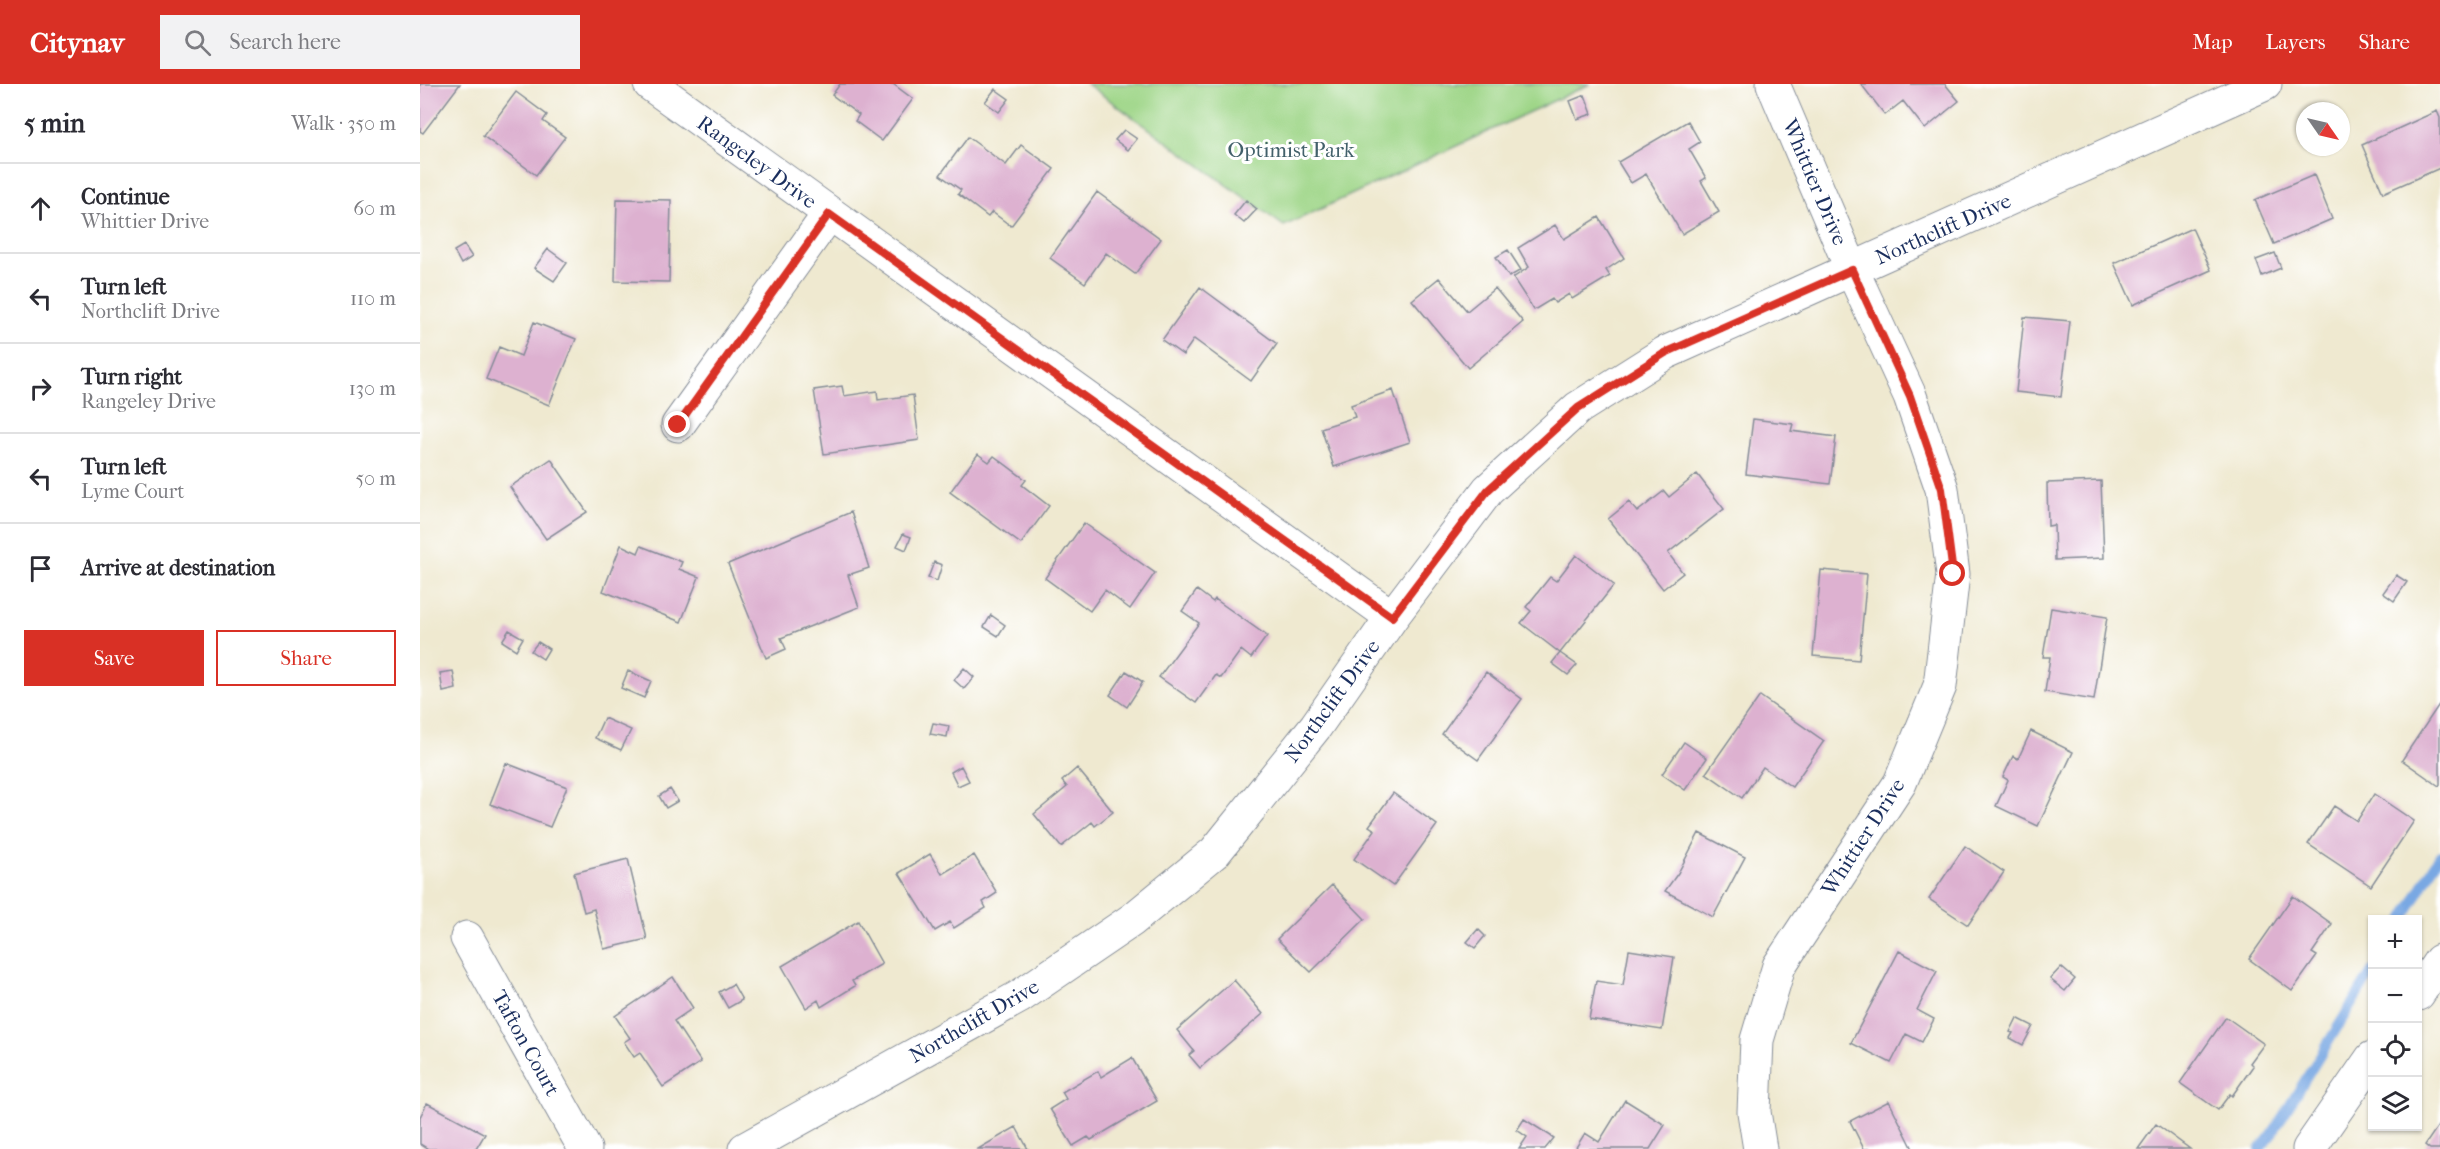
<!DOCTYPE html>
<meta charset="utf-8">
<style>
:root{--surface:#fff;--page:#f2f2f3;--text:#2b2b33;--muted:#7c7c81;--line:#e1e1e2;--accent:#d93025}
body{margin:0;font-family:"IM FELL French Canon",serif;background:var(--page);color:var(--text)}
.controls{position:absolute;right:18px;bottom:18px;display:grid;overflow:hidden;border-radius:0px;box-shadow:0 2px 4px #0004}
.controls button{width:54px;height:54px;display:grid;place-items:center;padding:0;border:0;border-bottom:2px solid var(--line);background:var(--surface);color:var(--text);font:30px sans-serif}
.compass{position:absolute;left:1876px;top:18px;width:54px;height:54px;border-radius:50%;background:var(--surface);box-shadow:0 2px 4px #0004;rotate:124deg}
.stop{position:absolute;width:18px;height:18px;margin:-14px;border:4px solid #d93025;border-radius:50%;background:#fff}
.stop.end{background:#d93025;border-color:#fff;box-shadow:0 2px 6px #0008}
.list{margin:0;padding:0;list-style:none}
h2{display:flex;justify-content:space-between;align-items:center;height:78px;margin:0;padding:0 24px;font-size:26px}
h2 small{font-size:20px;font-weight:400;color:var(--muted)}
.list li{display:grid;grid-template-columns:39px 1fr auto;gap:18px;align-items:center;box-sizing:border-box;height:90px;padding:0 24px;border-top:2px solid var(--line)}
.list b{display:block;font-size:22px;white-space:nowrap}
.list p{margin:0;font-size:20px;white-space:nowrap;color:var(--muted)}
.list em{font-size:20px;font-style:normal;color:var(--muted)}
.actions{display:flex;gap:12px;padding:18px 24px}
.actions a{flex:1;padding:14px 0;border:2px solid var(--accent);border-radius:0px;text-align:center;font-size:21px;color:var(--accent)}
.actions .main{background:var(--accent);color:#fff}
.icon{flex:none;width:33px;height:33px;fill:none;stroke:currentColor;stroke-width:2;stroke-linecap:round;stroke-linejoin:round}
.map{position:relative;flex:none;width:2020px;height:1065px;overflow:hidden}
header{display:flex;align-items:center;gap:36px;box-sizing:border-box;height:84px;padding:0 30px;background:var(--accent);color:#fff}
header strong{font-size:28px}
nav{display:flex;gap:33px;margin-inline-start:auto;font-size:21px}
.search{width:420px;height:54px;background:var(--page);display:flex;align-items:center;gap:15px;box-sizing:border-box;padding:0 21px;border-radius:0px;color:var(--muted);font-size:22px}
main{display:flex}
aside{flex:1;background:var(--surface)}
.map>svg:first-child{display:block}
.green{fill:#9fd688;stroke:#5d8273;stroke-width:1.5}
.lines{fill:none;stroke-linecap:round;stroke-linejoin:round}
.stream{stroke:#79a8e3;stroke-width:10}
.building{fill:#ddb1d0}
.minor-casing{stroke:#858c97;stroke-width:35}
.minor{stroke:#fff;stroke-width:33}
.route{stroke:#d93025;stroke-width:8}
.labels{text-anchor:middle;stroke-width:6;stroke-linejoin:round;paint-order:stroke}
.park-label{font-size:21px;fill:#43616b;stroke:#fff}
.street-label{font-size:21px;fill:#1b2f5e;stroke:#fff}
</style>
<header>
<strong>Citynav</strong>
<div class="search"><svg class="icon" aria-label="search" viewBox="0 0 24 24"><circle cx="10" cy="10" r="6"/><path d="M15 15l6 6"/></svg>Search here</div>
<nav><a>Map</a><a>Layers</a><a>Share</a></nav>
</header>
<main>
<aside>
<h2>5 min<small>Walk · 350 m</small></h2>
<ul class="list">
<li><svg class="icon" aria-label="ahead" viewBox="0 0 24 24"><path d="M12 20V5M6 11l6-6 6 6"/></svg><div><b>Continue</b><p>Whittier Drive</p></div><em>60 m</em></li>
<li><svg class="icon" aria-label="left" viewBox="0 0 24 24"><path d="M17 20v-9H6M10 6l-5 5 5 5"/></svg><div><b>Turn left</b><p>Northclift Drive</p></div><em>110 m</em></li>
<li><svg class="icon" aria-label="right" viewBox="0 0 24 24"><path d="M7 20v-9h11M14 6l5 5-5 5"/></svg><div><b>Turn right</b><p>Rangeley Drive</p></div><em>130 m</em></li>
<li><svg class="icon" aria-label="left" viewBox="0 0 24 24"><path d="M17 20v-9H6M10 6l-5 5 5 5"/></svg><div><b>Turn left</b><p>Lyme Court</p></div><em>50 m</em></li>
<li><svg class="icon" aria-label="arrive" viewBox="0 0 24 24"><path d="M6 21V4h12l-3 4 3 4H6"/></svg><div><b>Arrive at destination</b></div></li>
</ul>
<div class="actions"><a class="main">Save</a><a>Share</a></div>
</aside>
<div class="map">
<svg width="2020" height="1065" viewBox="0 0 2020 1065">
<rect width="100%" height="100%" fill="#fff"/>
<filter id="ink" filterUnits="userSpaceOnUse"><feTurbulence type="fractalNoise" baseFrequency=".0167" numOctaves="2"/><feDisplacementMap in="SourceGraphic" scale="12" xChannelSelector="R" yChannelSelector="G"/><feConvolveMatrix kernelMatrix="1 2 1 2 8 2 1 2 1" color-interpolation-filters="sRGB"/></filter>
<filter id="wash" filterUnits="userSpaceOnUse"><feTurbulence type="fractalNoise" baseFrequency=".008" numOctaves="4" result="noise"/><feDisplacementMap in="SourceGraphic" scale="24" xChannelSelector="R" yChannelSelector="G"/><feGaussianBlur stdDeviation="1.35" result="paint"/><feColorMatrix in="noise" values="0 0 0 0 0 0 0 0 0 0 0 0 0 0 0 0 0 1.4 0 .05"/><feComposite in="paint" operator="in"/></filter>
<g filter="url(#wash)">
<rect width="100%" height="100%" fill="#efe9d0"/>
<path class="green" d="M667 0H1170L864 142Z"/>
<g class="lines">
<path class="stream" d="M1983 836 2020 771
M1840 1065 1852 1050 1952 887"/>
</g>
<g id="blocks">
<path class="building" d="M0 0H40L3 49 0 47Z
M420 0H473L493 15 462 57 435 37 439 31 412 11Z
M1441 0H1525L1539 17 1505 45 1483 17 1465 31Z
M575 5 589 15 579 28 565 18Z
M96 8 127 31 123 37 145 53 116 91 63 52Z
M1165 11 1172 30 1157 35 1150 17Z
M2017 27 2020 34V84L1963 109 1942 61Z
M1268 37 1280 58 1269 65 1286 94 1281 97 1299 128 1262 150 1226 90 1211 99 1198 78Z
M704 46 717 55 708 66 695 56Z
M548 53 586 81 601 61 634 85 591 142 572 128 568 133 538 110 541 106 520 91Z
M1894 91 1912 135 1854 160 1835 116Z
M677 108 741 155 715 190 686 169 665 199 630 174Z
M197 115 251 116 249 198 195 197Z
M826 116 837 125 824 139 814 131Z
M1179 133 1204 174 1186 186 1190 192 1152 215 1149 210 1135 219 1132 215 1114 226 1093 194 1109 183 1098 164 1135 141 1144 155Z
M1772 144 1791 186 1713 221 1694 179Z
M44 161 52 173 41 180 34 167Z
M128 165 147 179 134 197 114 184Z
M1088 166 1101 186 1089 193 1076 173Z
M1855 169 1861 184 1842 192 1836 176Z
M1019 194 1047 227 1075 204 1103 238 1048 284 992 216Z
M780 203 857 260 831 297 774 255 763 271 742 256Z
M1604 233 1650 237 1641 313 1596 308Z
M114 238 156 255 129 321 66 295 79 263 101 272Z
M422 302 424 312 457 307 458 316 493 311 499 356 404 370 394 306Z
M973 306 990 358 914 383 901 344 935 333 931 321Z
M1333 335 1373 340 1371 347 1416 353 1410 400 1326 390Z
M558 370 569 378 574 372 606 396 602 401 629 422 601 460 530 408Z
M131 375 167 428 126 455 90 403Z
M1277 390 1304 425 1248 469 1263 489 1243 505 1188 435 1209 418 1217 428 1244 407 1249 413Z
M1681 397 1684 474 1635 476 1634 441 1628 442 1627 399Z
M431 428 449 484 428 491 439 523 361 554 366 565 346 574 308 480Z
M664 439 735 489 710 525 685 506 670 527 625 494Z
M483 450 491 453 486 466 477 462Z
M201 461 218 469 221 462 262 478 259 485 279 493 261 538 183 507Z
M1156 471 1194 501 1140 569 1101 539 1111 527 1106 523 1130 493 1136 497Z
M514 478 522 481 517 497 508 494Z
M1401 486 1447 490 1439 576 1393 572Z
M1976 491 1987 498 1974 517 1963 509Z
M777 506 793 518 795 515 847 552 831 574 821 566 801 594 796 591 776 619 739 593 779 539 762 527Z
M1631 524 1687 533 1674 616 1625 608 1630 573H1623Z
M571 531 585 541 578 552 564 543Z
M89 546 103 554 96 566 82 557Z
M118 558 129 565 123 575 111 567Z
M1140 569 1157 581 1148 591 1132 579Z
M544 584 554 593 544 605 534 596Z
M33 587 36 605 23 608 20 589Z
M208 587 231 597 224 614 201 604Z
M706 587 723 598 707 623 690 611Z
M1066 588 1102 615 1058 676 1022 650Z
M1340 612 1404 657 1372 703 1343 683 1322 714 1286 689Z
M2020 619V700L2019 702 1982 676Z
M184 634 211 646 201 666 175 654Z
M513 639 529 642 527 653 510 650Z
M1611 647 1653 668 1618 742 1576 722 1588 696 1583 693 1593 672 1598 675Z
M1264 658 1287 674 1265 706 1242 690Z
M86 679 147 703 130 743 70 720Z
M541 682 549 697 538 702 531 688Z
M657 684 693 728 675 742 672 738 641 763 614 730 647 703 642 697Z
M250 705 258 717 246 724 239 712Z
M973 709 1017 741 973 802 934 775 955 746 949 742Z
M1954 710 1994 737 1951 802 1888 760 1914 722 1937 737Z
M1279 749 1325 773 1293 833 1245 807 1258 789Z
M1545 762 1584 788 1548 841 1509 815Z
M510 770 522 790 554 771 577 809 563 818 566 824 534 844 530 838 515 847 479 789Z
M208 775 227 855 184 865 174 825 164 828 154 789Z
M912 801 945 835 891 888 857 855Z
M1873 812 1912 840 1892 869 1897 872 1872 907 1829 875Z
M438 837 462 880 432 897 435 902 401 923 398 916 386 924 362 882Z
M1058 845 1065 852 1055 864 1047 858Z
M1209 866 1254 873 1242 946 1169 935 1176 897 1203 901Z
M1479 867 1517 887 1497 926 1514 935 1502 958 1486 950 1471 979 1431 959Z
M1641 883 1655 895 1645 907 1630 895Z
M253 893 273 924 254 937 281 978 243 1003 220 969 214 973 204 958 210 954 195 932Z
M814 896 843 930 780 984 769 971 774 967 757 946Z
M313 900 322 916 308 924 299 908Z
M1806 933 1844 960 1830 979 1833 982 1812 1012 1810 1010 1798 1026 1760 999Z
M1597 934 1613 942 1603 961 1590 954 1593 949 1590 948Z
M712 974 737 1017 671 1056 668 1053 653 1062 630 1025 646 1015 642 1008 678 987 681 993Z
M1205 1016 1245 1041 1230 1065H1155L1165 1049 1179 1058Z
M1469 1017 1493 1065H1444L1430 1037Z
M7 1019 65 1050 56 1065H8L0 1060V1033Z
M1104 1035 1134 1054 1125 1065H1099L1107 1053 1097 1046Z
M2020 1039V1065H2010L2005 1061Z
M1736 1040 1770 1065H1718Z
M596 1043 608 1065H558Z"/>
</g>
</g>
<g filter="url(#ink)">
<use href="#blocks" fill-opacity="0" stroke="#858c97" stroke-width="1.5"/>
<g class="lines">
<defs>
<path id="minor" d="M230 0 972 533
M258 341 409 130
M47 854 165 1065
M1998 910 2020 877
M325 1065 599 913 712 836 795 768 896 642 972 533 1068 406 1158 324 1245 269 1845 0
M1340 1065 1334 1028 1337 956 1359 882 1480 699 1520 602 1533 490 1522 405 1490 312 1432 186 1353 0
M1889 1065 1952 974"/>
</defs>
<use href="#minor" class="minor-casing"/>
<use href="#minor" class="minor"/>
</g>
</g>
<g class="lines" filter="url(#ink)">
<path class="route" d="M258 341 409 130 972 533 1068 406 1158 324 1245 269 1432 186 1490 312 1522 405 1533 490"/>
</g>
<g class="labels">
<g class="park-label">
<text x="871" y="73">Optimist Park</text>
</g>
<g class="street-label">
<text transform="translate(337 78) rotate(36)" y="7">Rangeley Drive</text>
<text transform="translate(1395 98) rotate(67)" y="7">Whittier Drive</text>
<text transform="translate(1523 145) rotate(-24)" y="7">Northclift Drive</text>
<text transform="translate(912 617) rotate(-54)" y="7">Northclift Drive</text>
<text transform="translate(1443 753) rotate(-57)" y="7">Whittier Drive</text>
<text transform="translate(554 937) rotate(-30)" y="7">Northclift Drive</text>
<text transform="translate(106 959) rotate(61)" y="7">Tafton Court</text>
</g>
</g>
</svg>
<div class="controls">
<button>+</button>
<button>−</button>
<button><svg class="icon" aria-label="locate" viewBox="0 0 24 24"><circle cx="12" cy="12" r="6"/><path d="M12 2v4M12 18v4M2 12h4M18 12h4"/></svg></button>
<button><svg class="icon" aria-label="layers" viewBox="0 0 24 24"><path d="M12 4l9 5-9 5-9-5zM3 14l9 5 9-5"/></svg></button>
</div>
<svg class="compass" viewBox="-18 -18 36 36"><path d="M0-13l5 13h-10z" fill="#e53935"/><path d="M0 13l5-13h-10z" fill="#7c7c81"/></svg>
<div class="stop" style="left:1533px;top:490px"></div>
<div class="stop end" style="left:258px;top:341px"></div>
</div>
</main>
